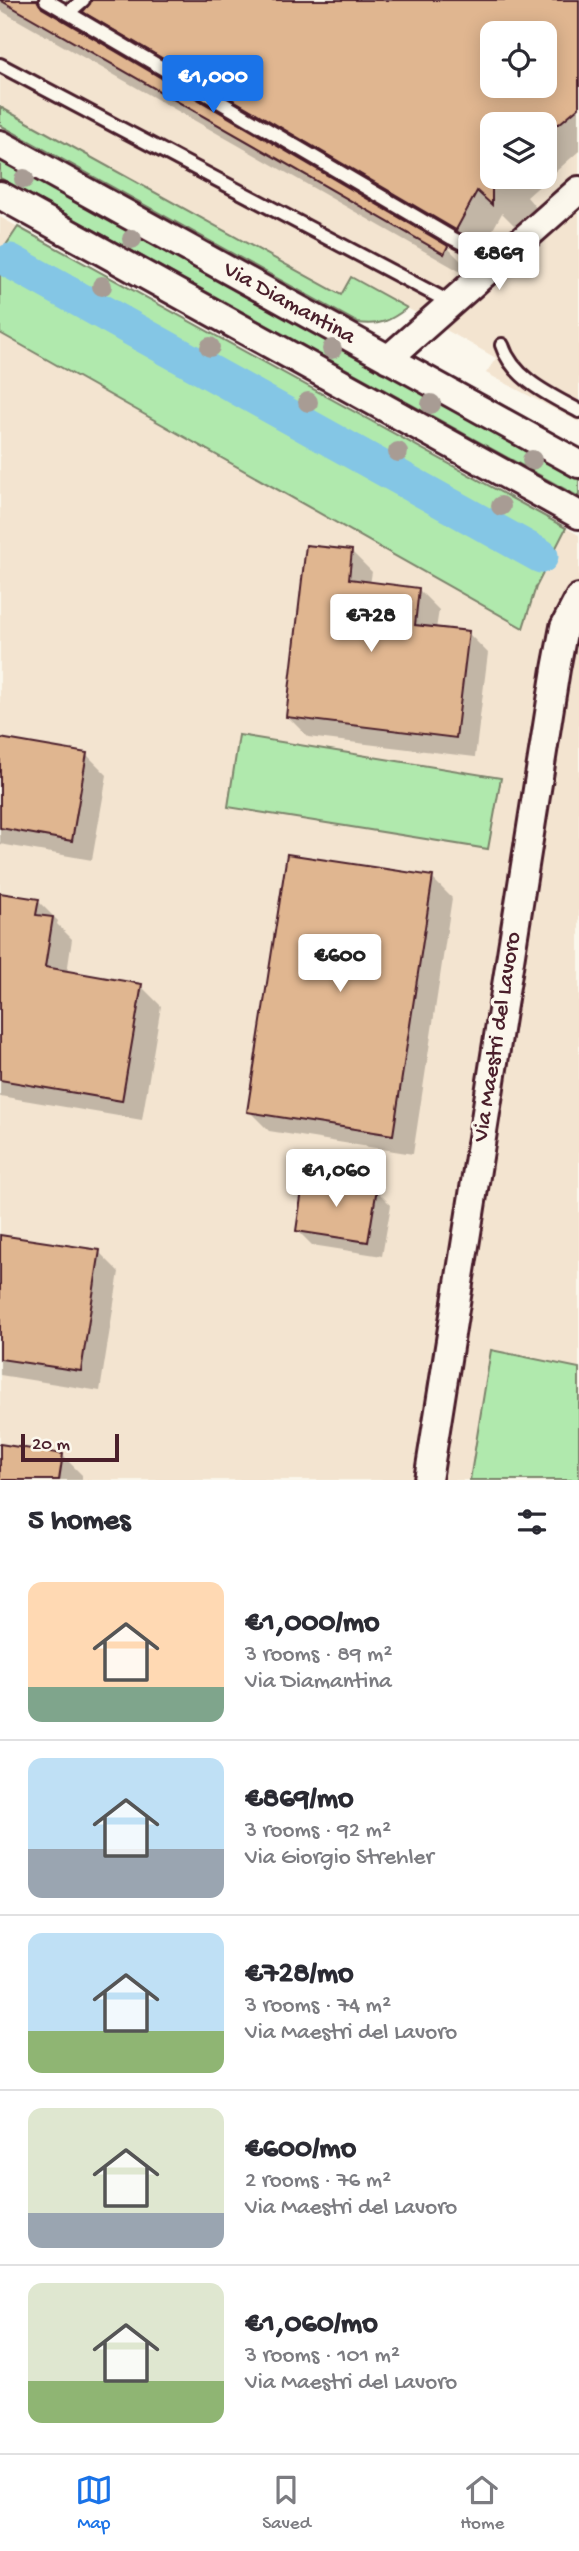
<!DOCTYPE html>
<meta charset="utf-8">
<style>
:root{--surface:#fff;--page:#f2f2f3;--text:#2b2b33;--muted:#7c7c81;--line:#e1e1e2;--accent:#1a73e8}
body{margin:0;font-family:"Gochi Hand",sans-serif;background:var(--page);color:var(--text);height:100vh;display:flex;flex-direction:column;font-size:26px;white-space:nowrap}
*{box-sizing:border-box;margin:0}
p{font-size:23px;color:var(--muted)}
.icon{flex:none;width:38px;height:38px;fill:none;stroke:currentColor;stroke-width:2;stroke-linecap:round;stroke-linejoin:round}
.map{position:relative;height:1480px;overflow:hidden}
.panel{display:flex;flex-direction:column;background:var(--surface);flex:1}
.panel>*{flex:none}
.tools{position:absolute;left:480px;top:21px;display:grid;gap:14px}
.tools a{display:grid;place-items:center;width:77px;height:77px;border-radius:14px;background:var(--surface);box-shadow:0 4px 18px #0003;font-size:35px}
.scale{position:absolute;left:21px;bottom:18px;width:98px;box-sizing:border-box;padding-left:7px;border:4px solid #4a1f2b;border-top:0;font-size:19px;line-height:24px;white-space:nowrap;color:#4a1f2b;-webkit-text-stroke:5px #fbf7ec;paint-order:stroke}
.price{position:absolute;translate:-50% -60px;padding:0 16px;border-radius:7px;background:#fff;color:#222;font-size:23px;line-height:46px;filter:drop-shadow(0 2px 4px #0008)}
.price::after{content:'';position:absolute;left:50%;top:42px;width:21px;height:16px;margin-left:-10px;background:inherit;clip-path:polygon(0 0,100% 0,50% 100%)}
.price.current{background:var(--accent);color:#fff}
ul{padding:0;list-style:none}
li{display:flex;align-items:center;gap:21px;height:175px;padding:0 28px}
li+li{border-top:2px solid var(--line)}
li span{display:grid;place-items:center;flex:none;width:196px;height:140px;border-radius:14px;color:#555}
li>.icon{margin-inline-start:auto}
span .icon{width:84px;height:84px;fill:#fffc;stroke-width:1}
li b{font-size:30px}
h2{display:flex;justify-content:space-between;align-items:center;height:84px;padding:0 28px;font-size:30px}
.tabs{display:flex;justify-content:space-around;align-items:center;height:98px;border-top:2px solid var(--line);background:var(--surface);font-size:19px;color:var(--muted)}
.tabs a{display:grid;justify-items:center;gap:4px}
.tabs .current{color:var(--accent)}
.map>svg:first-child{display:block}
.built{fill:#f3e4d0;fill-rule:evenodd}
.green{fill:#b0e9ad;stroke:#7d846c;stroke-width:2}
.shadow{fill:#0003;fill-rule:evenodd}
.lines{fill:none;stroke-linecap:round;stroke-linejoin:round}
.canal{stroke:#84c6e5;stroke-width:35}
.building{fill:#e0b690;stroke:#4a1f2b;stroke-width:2;fill-rule:evenodd}
.service-casing{stroke:#4a1f2b;stroke-width:18}
.minor-casing{stroke:#4a1f2b;stroke-width:32}
.service{stroke:#fbf7ec;stroke-width:12}
.minor{stroke:#fbf7ec;stroke-width:26}
.tree{fill:#a89c94}
.labels{text-anchor:middle;dominant-baseline:central;stroke-width:7;stroke-linejoin:round;paint-order:stroke}
.street-label{font-size:23px;fill:#4a1f2b;stroke:#fbf7ec}
</style>
<div class="map">
<svg width="579" height="1480" viewBox="0 0 579 1480">
<rect width="100%" height="100%" fill="#fbf7ec"/>
<filter id="ink" filterUnits="userSpaceOnUse"><feTurbulence type="fractalNoise" baseFrequency=".0143" numOctaves="2"/><feDisplacementMap in="SourceGraphic" scale="14" xChannelSelector="R" yChannelSelector="G"/><feConvolveMatrix kernelMatrix="1 2 1 2 8 2 1 2 1" color-interpolation-filters="sRGB"/></filter>
<g filter="url(#ink)">
<path class="built" d="M0,0H579V422L486,373L496,358L407,308L351,278L342,295L0,107ZM492,33H544V86H492ZM492,124H544V177H492Z
M0,217L18,227L0,254Z
M0,333L523,628L536,587L566,528L579,535V1480H0Z"/>
<path class="green" d="M0,107L341,295L351,277L407,308C390,321 380,326 358,323L0,125Z
M0,160L579,479V497L0,178Z
M18,227L566,528L536,587L523,628L0,333V254Z
M239,735L501,778L488,849L228,807Z
M491,1350L579,1368V1480H470Z"/>
<path class="shadow" d="M0,0H579V151L527,197L538,210L517,228L502,213L480,253L109,35L96,22L92,25L72,14L62,19V21L447,247L471,271L468,276L0,10ZM492,33H544V86H492ZM492,124H544V177H492Z
M352,552L372,572L370,584L419,590L439,610L436,629L468,633L488,653L475,757L308,737L288,717Z
M0,740L87,755L107,775L92,860L0,844Z
M432,878L452,898L413,1154L269,1131L249,1111Z
M0,894L38,901L58,921L57,924L72,939L67,973L141,986L161,1006L142,1120L0,1096Z
M376,1190L391,1205L382,1256L312,1245L297,1230Z
M0,1236L99,1252L119,1272L100,1391L0,1375Z
M0,1445L62,1455L82,1475V1480H0Z"/>
<g class="lines">
<path class="canal" d="M10,261L541,556"/>
</g>
<path class="building" d="M0,0H37L42,8L448,246L444,254Z
M92,0H579V107L559,124H492V205L477,191L456,230L83,12ZM492,33H544V86H492Z
M306,545L352,550L349,579L419,588L415,625L469,631L456,738L286,717Z
M0,738L87,753L72,841L0,828Z
M287,854L433,876L393,1135L247,1112Z
M0,893L39,899L36,915L53,917L45,967L142,984L122,1101L0,1080Z
M304,1177L377,1188L368,1242L296,1231Z
M0,1235L100,1250L81,1371L0,1359Z
M0,1444L63,1454L59,1480H0Z"/>
<g class="lines">
<g class="service-casing">
<path id="service" d="M46,0L452,238L498,261
M68,13L83,0
M0,65L451,303
M502,345C513,379 550,395 579,411"/>
</g>
<g class="minor-casing">
<path id="minor" d="M0,144L579,464
M0,195L579,515
M388,359L579,190
M428,1480L556,669L564,627L579,598"/>
</g>
<use href="#service" class="service"/>
<use href="#minor" class="minor"/>
</g>
<g class="tree">
<circle cx="24" cy="179" r="10"/>
<circle cx="132" cy="239" r="10"/>
<circle cx="102" cy="286" r="10"/>
<circle cx="210" cy="347" r="10"/>
<circle cx="332" cy="349" r="10"/>
<circle cx="308" cy="402" r="10"/>
<circle cx="431" cy="404" r="10"/>
<circle cx="398" cy="452" r="10"/>
<circle cx="532" cy="460" r="10"/>
<circle cx="501" cy="506" r="10"/>
</g>
</g>
<g class="labels">
<g class="street-label">
<text transform="translate(289 304) rotate(29)">Via Diamantina</text>
<text transform="translate(498 1037) rotate(-81)">Via Maestri del Lavoro</text>
</g>
</g>
</svg>
<div class="tools">
<a><svg class="icon" aria-label="locate" viewBox="0 0 24 24"><circle cx="12" cy="12" r="6"/><path d="M12 2v4M12 18v4M2 12h4M18 12h4"/></svg></a>
<a><svg class="icon" aria-label="layers" viewBox="0 0 24 24"><path d="M12 4l9 5-9 5-9-5zM3 14l9 5 9-5"/></svg></a>
</div>
<div class="scale">20 m</div>
<b class="price current" style="left:213px;top:115px">€1,000</b>
<b class="price" style="left:499px;top:292px">€869</b>
<b class="price" style="left:371px;top:654px">€728</b>
<b class="price" style="left:340px;top:994px">€600</b>
<b class="price" style="left:336px;top:1209px">€1,060</b>
</div>
<section class="panel">
<h2>5 homes<svg class="icon" aria-label="filters" viewBox="0 0 24 24"><path d="M4 7h16M4 17h16"/><circle cx="9" cy="7" r="2"/><circle cx="15" cy="17" r="2"/></svg></h2>
<ul>
<li><span style="background:linear-gradient(#ffd9b3 75%,#7fa58c 0)"><svg class="icon" aria-label="home" viewBox="0 0 24 24"><path d="M3 11l9-7 9 7M6 9v11h12V9"/></svg></span><div><b>€1,000/mo</b><p>3 rooms · 89 m²</p><p>Via Diamantina</p></div></li>
<li><span style="background:linear-gradient(#bfe0f5 65%,#9aa5b1 0)"><svg class="icon" aria-label="home" viewBox="0 0 24 24"><path d="M3 11l9-7 9 7M6 9v11h12V9"/></svg></span><div><b>€869/mo</b><p>3 rooms · 92 m²</p><p>Via Giorgio Strehler</p></div></li>
<li><span style="background:linear-gradient(#bfe0f5 70%,#8fb573 0)"><svg class="icon" aria-label="home" viewBox="0 0 24 24"><path d="M3 11l9-7 9 7M6 9v11h12V9"/></svg></span><div><b>€728/mo</b><p>3 rooms · 74 m²</p><p>Via Maestri del Lavoro</p></div></li>
<li><span style="background:linear-gradient(#dfe7d0 75%,#9aa5b1 0)"><svg class="icon" aria-label="home" viewBox="0 0 24 24"><path d="M3 11l9-7 9 7M6 9v11h12V9"/></svg></span><div><b>€600/mo</b><p>2 rooms · 76 m²</p><p>Via Maestri del Lavoro</p></div></li>
<li><span style="background:linear-gradient(#dfe7d0 70%,#8fb573 0)"><svg class="icon" aria-label="home" viewBox="0 0 24 24"><path d="M3 11l9-7 9 7M6 9v11h12V9"/></svg></span><div><b>€1,060/mo</b><p>3 rooms · 101 m²</p><p>Via Maestri del Lavoro</p></div></li>
</ul>
</section>
<nav class="tabs">
<a class="current"><svg class="icon" aria-label="map" viewBox="0 0 24 24"><path d="M3 6l6-2 6 2 6-2v14l-6 2-6-2-6 2zM9 4v14M15 6v14"/></svg>Map</a>
<a><svg class="icon" aria-label="saved" viewBox="0 0 24 24"><path d="M7 4h10v16l-5-4-5 4z"/></svg>Saved</a>
<a><svg class="icon" aria-label="home" viewBox="0 0 24 24"><path d="M3 11l9-7 9 7M6 9v11h12V9"/></svg>Home</a>
</nav>
